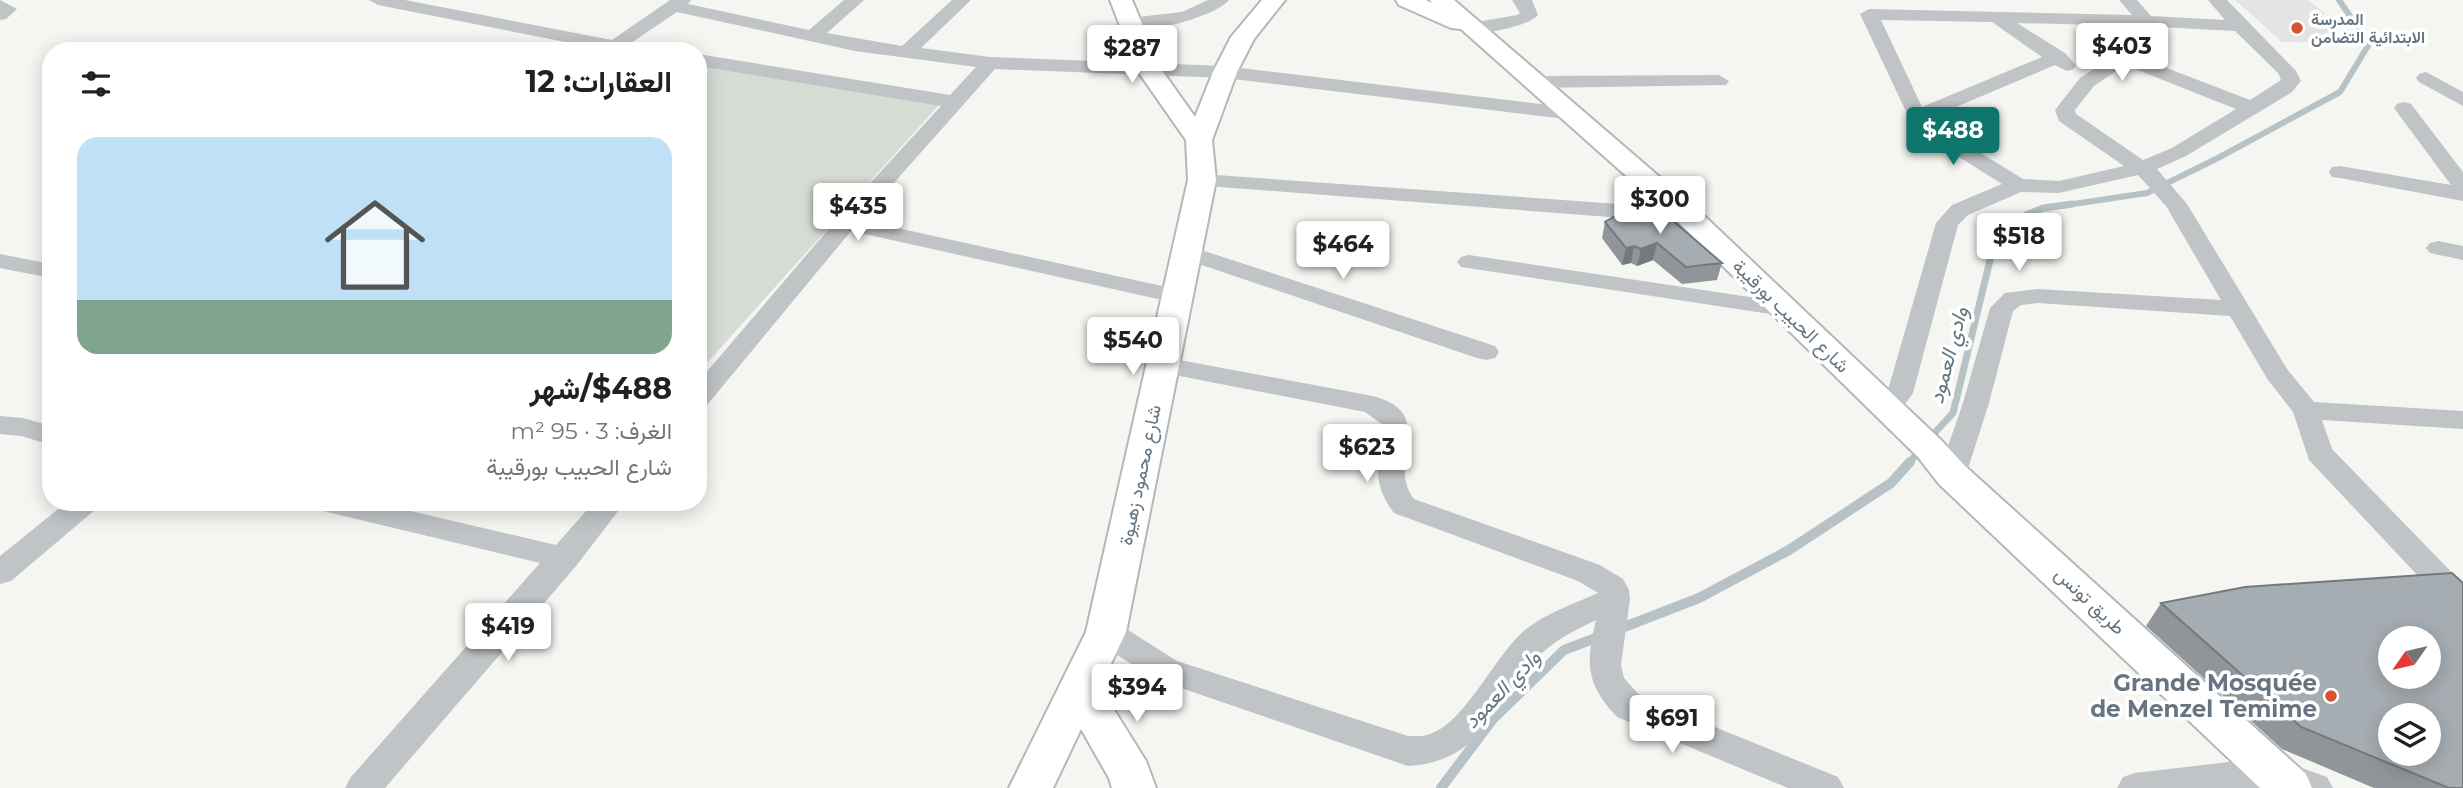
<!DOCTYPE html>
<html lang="ar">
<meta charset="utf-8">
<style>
:root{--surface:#fff;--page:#f2f2f2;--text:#202124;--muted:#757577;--line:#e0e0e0;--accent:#0f766e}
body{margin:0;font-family:Montserrat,Vazirmatn,sans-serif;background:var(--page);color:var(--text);direction:rtl;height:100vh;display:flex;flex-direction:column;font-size:26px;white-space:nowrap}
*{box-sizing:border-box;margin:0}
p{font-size:23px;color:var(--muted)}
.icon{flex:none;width:38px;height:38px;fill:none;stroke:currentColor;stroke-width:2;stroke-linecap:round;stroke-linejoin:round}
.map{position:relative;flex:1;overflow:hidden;direction:ltr}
.side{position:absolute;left:42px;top:42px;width:665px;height:469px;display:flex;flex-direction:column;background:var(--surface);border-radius:28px;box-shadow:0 4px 18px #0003;direction:rtl}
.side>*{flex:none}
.needle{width:46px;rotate:236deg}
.tools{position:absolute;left:2378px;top:626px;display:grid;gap:14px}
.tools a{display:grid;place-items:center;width:63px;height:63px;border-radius:50%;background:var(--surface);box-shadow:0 4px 18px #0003;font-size:35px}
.price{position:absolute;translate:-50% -60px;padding:0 16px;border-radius:7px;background:#fff;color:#222;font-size:23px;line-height:46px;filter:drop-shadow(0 2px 4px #0008)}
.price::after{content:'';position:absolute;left:50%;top:42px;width:21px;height:16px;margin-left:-10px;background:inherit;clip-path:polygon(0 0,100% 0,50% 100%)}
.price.selected{background:var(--accent);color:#fff}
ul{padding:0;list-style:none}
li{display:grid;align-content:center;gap:14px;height:371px;padding:0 35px}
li+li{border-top:2px solid var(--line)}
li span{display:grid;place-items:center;height:217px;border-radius:21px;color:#555}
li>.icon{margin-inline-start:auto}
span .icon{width:126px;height:126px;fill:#fffc;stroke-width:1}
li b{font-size:30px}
h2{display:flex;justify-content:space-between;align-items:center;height:84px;padding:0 35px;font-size:30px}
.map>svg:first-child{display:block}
.built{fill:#e3e4e3}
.green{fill:#d6dcd3}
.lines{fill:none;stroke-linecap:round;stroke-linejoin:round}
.stream-far2{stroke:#b7c2c6;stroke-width:6}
.stream-far1{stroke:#b7c2c6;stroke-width:7}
.stream{stroke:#b7c2c6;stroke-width:10}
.major-casing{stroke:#b4b8bb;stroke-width:4}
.minor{fill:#c0c4c7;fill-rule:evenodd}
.major{fill:#fff;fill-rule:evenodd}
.wall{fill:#8f9599}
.shaded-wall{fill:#74797d}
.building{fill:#a6adb2;stroke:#74797d;stroke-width:2;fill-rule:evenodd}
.poi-dot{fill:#d8522f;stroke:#fff;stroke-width:2.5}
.labels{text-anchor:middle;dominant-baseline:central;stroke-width:7;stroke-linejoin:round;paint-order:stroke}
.far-poi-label{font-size:16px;font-weight:bold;fill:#667581;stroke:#fff;text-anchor:start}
.street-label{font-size:19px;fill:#667581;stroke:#fff}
.water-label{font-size:21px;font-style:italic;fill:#62777e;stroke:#fff}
.near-poi-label{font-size:23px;font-weight:bold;fill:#667581;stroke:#fff;text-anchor:end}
</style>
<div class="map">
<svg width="2463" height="788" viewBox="0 0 2463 788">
<rect width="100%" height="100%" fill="#f5f5f2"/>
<path class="built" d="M2235,0H2308L2326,15H2317L2340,43L2282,42Z"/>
<path class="green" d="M698,60L946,97L698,373Z"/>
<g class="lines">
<path class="stream-far2" d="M2060,206L2147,193L2218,158L2340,92L2369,44L2339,0"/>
<path class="stream-far1" d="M1929,439L1953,413L1998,227L2043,208L2072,204
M1908,464L1921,449"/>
<path class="stream" d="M1619,629L1699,598L1789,550L1891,483L1910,462
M1441,788L1493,719L1564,650L1601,636"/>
<g class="major-casing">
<path id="major" d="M1110,0H1132L1161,69L1195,117L1213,72L1231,37L1262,0H1285L1254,39L1237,72L1212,140L1216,180L1126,632L1100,687L1146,761L1156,788H1112L1109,778L1081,729L1053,788H1009L1086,632L1188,180L1186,140L1137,70Z
M1396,0H1426L1432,3L1430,0H1454L1698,210L1942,441L1965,466L2306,774L2312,788H2260L1939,484L1918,457L1678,222L1461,29L1451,28L1399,5Z"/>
</g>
<path class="minor" d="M0,0L17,9L6,19L0,20Z
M369,0H405L612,40L670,0H691L688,4L809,30L844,0H864L827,33L902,46L952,0H971L921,48L990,57L1225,66L1574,108L1581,110L1584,114L1581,118L1574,120L1225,78L995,69L861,220L1185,291L1188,296L1185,301L1176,303L851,231L707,405L698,408V382L838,218L941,106L698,66V54L950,95L976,67L855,51L677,12L631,43L649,47L651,51H600L601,49L378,5Z
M1208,0H1229C1215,17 1135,40 1120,23L1129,18L1182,12Z
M1512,0H1532L1538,15C1528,27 1472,39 1462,28L1471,23L1517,15L1520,13Z
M2119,0H2137L2151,16L2225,20L2208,0H2227L2296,71L2301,81L2292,92L2186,156L2157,169L2187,204L2287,369L2314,402L2463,411V429L2322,420L2332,449L2463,584V616L2452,612L2309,460L2293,412L2268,380L2230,316L2038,303L2021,305L2013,311L1989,403L1966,475L1962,482L1952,485L1942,482L1938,475L1963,403L1990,308L2005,293L2038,289L2221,300L2166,206L2138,175L2059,193L2021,192L1968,215L1958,225L1913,393C1904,407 1893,419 1876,414L1872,408L1888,390L1936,223L1952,205L2002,184L1929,138L1910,120L1860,14L1869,9L2132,15ZM1881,20L1992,22L2042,57L1922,107ZM2017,23L2141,26L2143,29L2140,39L2080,78L2055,110L2059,121L2124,166L2059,181L2023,179L1943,130L1930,118L2055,65L2067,71L2074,69L2076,65L2065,53ZM2160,27L2235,31L2278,73L2281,80L2250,100L2138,57L2155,46ZM2125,65L2236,109L2172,148L2143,160L2076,114L2075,110L2094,86Z
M2426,72L2463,92V106L2419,82L2416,78L2419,74Z
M1719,75L1729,81L1726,85L1536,88L1526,82L1536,76Z
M2404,102L2411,104L2463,172V201L2340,178L2332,177L2329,172L2332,167L2340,166L2451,185L2394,108L2397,104Z
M1202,174L1688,209L1696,211L1699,216L1696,221L1688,223L1194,185L1191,180L1194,175Z
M2438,241L2463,246V260L2430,253L2426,248L2430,243Z
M1186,245L1495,346L1499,352L1495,358L1486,360L1477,358L1178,257L1174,252L1178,247Z
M0,254L51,264V278L0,268Z
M1469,255L1784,302L1793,304L1796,309L1793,314L1784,316L1461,267L1457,262L1461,257Z
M1163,357L1373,396C1440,414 1385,462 1414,499L1600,565L1623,579L1629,590L1630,599L1621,665L1624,678L1641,697L1838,777L1844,788H1788L1617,717C1585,683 1586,663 1596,620C1573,631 1551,642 1534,661C1492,708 1481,762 1408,766L1155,679L1095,641L1090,632L1095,623L1106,620L1117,623L1177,661L1408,736C1415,736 1423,737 1430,734C1465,723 1495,655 1525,630C1546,613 1574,604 1598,593L1578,581L1394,513C1370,482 1379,460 1383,425L1365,412L1154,371L1150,365L1154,359Z
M0,416L23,418L51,426V445L21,436L0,434Z
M67,502H100L96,509L11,581L0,584V556Z
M313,502H372L556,545L594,502H625L576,566L385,788H345L351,777L540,563L327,512L317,509Z
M2271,757L2327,777L2333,788H2117L2123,777L2135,773Z"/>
<use href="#major" class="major"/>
</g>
<path class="wall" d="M1605,222L1722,263L1717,280L1682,284L1653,260L1637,266L1631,263L1622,265L1602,238Z
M2161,603L2463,788H2374L2282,749L2146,626Z"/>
<path class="shaded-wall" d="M1657,243L1653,260L1637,266L1641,249Z
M1634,246L1631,263L1622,265L1626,248Z"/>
<path class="building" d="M1657,207L1722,263L1686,267L1657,243L1641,249L1634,246L1626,248L1605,222L1617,215Z
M2452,573L2463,583V788H2449L2301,727L2161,603L2245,587ZM2390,639H2429V677H2390ZM2390,716H2429V754H2390Z"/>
<g class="poi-dot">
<circle cx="2297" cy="28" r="7"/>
<circle cx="2331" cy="696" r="7"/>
</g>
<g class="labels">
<g class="far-poi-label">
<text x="2311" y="19">المدرسة<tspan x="2311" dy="18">الابتدائية التضامن</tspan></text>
</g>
<g class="street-label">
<text transform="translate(1791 316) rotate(44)">شارع الحبيب بورقيبة</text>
<text transform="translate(1140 475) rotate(-78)">شارع محمود زهيوة</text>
<text transform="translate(2090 601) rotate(43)">طريق تونس</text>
</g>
<g class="water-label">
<text transform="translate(1948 355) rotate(-75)">وادي العمود</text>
<text transform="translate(1502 689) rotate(-46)">وادي العمود</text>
</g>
<g class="near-poi-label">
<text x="2317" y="683">Grande Mosquée<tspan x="2317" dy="26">de Menzel Temime</tspan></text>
</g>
</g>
</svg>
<div class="tools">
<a><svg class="needle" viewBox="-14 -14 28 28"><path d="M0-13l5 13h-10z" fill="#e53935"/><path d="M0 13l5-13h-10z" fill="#757577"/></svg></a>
<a><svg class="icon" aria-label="layers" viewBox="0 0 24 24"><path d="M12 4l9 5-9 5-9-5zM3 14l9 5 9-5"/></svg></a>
</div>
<b class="price" style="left:2122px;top:83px">$403</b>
<b class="price" style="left:1132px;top:85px">$287</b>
<b class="price selected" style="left:1953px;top:167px">$488</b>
<b class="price" style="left:1660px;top:236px">$300</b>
<b class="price" style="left:858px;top:243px">$435</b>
<b class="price" style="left:2019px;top:273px">$518</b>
<b class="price" style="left:1343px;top:281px">$464</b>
<b class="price" style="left:1133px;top:377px">$540</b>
<b class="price" style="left:1367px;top:484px">$623</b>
<b class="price" style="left:508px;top:663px">$419</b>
<b class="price" style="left:1137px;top:724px">$394</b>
<b class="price" style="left:1672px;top:755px">$691</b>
<section class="side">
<h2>العقارات: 12<svg class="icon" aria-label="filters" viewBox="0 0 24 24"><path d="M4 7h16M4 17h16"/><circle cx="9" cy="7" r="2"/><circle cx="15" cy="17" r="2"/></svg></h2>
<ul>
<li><span style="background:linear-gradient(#bfe0f5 75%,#7fa58c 0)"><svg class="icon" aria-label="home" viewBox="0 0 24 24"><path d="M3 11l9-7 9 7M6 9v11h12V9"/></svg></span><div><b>$488/شهر</b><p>الغرف: 3 · 95 m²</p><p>شارع الحبيب بورقيبة</p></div></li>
</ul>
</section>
</div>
